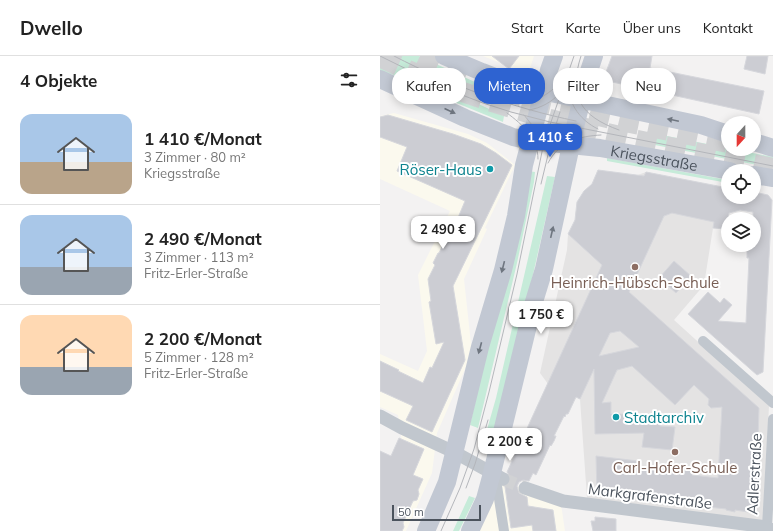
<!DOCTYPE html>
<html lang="de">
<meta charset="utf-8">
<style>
:root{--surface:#fff;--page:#f6f6f6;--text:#222;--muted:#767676;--line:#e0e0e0;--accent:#2e63d1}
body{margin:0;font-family:Mulish,sans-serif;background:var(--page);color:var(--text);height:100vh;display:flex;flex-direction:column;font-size:15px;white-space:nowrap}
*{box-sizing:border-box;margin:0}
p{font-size:13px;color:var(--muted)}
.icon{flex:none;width:22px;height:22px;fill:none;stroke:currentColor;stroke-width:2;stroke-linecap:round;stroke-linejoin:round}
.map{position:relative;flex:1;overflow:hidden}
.details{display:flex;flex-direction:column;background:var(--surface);width:380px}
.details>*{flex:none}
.hud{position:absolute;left:12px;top:12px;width:321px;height:36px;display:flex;gap:8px}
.needle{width:26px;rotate:201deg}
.buttons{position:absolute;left:341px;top:60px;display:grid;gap:8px}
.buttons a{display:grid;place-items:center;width:40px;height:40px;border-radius:50%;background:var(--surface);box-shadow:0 2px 10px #0003;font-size:20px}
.scale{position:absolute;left:12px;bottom:10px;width:89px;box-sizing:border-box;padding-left:4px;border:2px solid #4b535d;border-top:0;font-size:11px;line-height:14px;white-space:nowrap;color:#4b535d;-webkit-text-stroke:3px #fff;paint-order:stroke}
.price{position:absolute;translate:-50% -34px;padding:0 9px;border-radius:8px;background:#fff;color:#222;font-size:13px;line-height:26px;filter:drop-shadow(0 1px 2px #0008)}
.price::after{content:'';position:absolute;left:50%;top:24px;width:12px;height:9px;margin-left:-6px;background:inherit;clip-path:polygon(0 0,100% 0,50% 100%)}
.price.selected{background:var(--accent);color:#fff}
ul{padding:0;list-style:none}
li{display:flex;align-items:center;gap:12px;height:100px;padding:0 20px}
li+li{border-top:1px solid var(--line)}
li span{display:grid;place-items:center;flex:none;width:112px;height:80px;border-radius:12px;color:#555}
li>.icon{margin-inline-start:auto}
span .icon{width:48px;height:48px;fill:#fffc;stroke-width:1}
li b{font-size:17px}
h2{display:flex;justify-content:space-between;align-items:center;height:48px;padding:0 20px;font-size:17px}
.tag{padding:0 14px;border-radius:16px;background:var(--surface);box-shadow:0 2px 10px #0003;font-size:14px;line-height:36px}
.tag.selected{background:var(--accent);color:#fff}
header{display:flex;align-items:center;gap:24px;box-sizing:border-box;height:56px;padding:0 20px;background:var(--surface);border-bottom:1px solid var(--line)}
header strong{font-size:19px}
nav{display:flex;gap:22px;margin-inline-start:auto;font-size:14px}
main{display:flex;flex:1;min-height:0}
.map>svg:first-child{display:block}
.commercial{fill:#fbf9ee}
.education{fill:#e4e3e3}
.green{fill:#c6ebd9}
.building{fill:#cccdd3;stroke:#d6d7dc;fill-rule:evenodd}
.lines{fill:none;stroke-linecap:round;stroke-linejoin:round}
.minor-tunnel{stroke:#d1d2d4;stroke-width:13;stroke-dasharray:13 6;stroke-linecap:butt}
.primary-tunnel{stroke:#d1d2d4;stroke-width:20;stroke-dasharray:20 10;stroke-linecap:butt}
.pedestrian{stroke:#c1c7ce;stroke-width:10}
.minor{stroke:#c1c7ce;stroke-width:13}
.secondary{stroke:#c2c8d3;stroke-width:18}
.tram{stroke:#b4b6bb;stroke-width:1}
.oneway{fill:#6f7680}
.culture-dot{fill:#0f9aa8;stroke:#fff;stroke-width:1.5}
.education-dot{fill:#8d6e63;stroke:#fff;stroke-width:1.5}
.labels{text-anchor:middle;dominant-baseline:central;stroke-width:4;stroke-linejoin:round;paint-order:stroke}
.street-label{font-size:15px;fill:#4b535d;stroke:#fff}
.culture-label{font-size:15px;fill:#0d838f;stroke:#fff;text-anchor:end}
.education-label{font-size:15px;fill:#785e54;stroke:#fff}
</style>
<header>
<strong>Dwello</strong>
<nav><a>Start</a><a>Karte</a><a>Über uns</a><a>Kontakt</a></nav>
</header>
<main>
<section class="details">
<h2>4 Objekte<svg class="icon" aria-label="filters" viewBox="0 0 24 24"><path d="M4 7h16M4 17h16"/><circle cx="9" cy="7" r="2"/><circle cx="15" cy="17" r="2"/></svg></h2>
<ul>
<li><span style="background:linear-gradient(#a9c7e8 60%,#b9a48a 0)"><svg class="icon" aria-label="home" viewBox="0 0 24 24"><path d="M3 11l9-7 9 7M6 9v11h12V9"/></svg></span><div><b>1 410 €/Monat</b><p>3 Zimmer · 80 m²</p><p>Kriegsstraße</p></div></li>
<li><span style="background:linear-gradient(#a9c7e8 65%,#9aa5b1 0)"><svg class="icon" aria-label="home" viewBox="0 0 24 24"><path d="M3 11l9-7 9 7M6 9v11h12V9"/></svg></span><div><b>2 490 €/Monat</b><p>3 Zimmer · 113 m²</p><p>Fritz-Erler-Straße</p></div></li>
<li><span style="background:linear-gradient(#ffd9b3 65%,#9aa5b1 0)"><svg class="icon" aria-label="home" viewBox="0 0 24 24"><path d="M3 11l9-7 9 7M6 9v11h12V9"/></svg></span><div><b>2 200 €/Monat</b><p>5 Zimmer · 128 m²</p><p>Fritz-Erler-Straße</p></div></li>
</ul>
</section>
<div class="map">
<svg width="393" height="475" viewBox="0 0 393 475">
<rect width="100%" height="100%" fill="#f3f2f2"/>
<path class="commercial" d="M103,0H154L148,18Z
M14,57L88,78L107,87L135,109L105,172L107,173L84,223L92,297L57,377L52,417L26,475H0L25,407L18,359L0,351V298L38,315L47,295L38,219L70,155L0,123V60Z
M119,422L181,448L185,475H94Z"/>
<path class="education" d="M218,114L254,119L255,120L266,116L342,131L333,172L324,229L294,264L389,350L383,467L207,442L200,343L168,328L160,317L187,194L188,178L195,164L197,146L204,135L212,128Z"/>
<path class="green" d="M5,0H39L97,27L131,34L129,43L116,41L90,32L86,42L124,60L123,66L62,41L17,20L0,15V2L3,4Z
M277,78L393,101V112L275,89Z
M227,102L348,124V127L227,105Z
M148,115L155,116L154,126L137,207L98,372L90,369Z
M167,120L175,121L145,254L114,380L106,377L116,342Z
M89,440L95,442L79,475H73Z"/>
<path class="building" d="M112,0H139L129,13Z
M232,0H272L270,12L384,35L379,58L223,24Z
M367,0H388L385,18L364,13Z
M8,59L73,78L101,88L116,97L132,109L73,230L85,304L52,376L26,364L33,350L0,335V305L19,314L18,315L43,327L50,311L52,312L64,286L56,288L49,246L51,245L48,223L55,209L53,207L58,197H59L73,168L75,169L85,145L17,115L27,91L0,81V61Z
M218,114L264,120L266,116L348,132V141H374V136L388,139L392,144L383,316L377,319L308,258L328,236L340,247L344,242L352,249L338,265L366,267L369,202H367V189H374L373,156L360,154L349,157L346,173L333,172L334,166L292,157L284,160L249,236L379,352L378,382H380L377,427H375L374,457L355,454V456L346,454V453L328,451V452L303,449L266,444V443L249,441V442L240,441V439L217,437L216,400L258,405L257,412L282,415L284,408L314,412L312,419L338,422L342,351L331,352L328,349L329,343L314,329L295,349L252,310L237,314L222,347L231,346V358H257V359H270V362H279L280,370L295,371L292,394L262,391L264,377L215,378L214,313L200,343L196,341L188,358H186L185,361L184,360L174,380H176L174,385L171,390L170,389L156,419L153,417L149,425L143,424L139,426L137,430L139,437L147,441L148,450L173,454L176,475H153L152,469L131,472L125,431L130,427L131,422L127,416L222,209L188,178L195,164L197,146L204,135L212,128ZM240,275L259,291L219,300L230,277Z
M294,205L311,220L296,237L279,222Z
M19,382L44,393L33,419L43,423L38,434L39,438L37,444L33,445L23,467L24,471L22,475H0V395L11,400Z
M215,461L236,463V475H213L211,465H215Z"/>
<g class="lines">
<path class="minor-tunnel" d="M123,423L145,432"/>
<path class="primary-tunnel" d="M40,0L93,25L156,45L240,65L348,87
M0,1C123,62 260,84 393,112"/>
<path class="pedestrian" d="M323,285L393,347
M393,363L387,471L393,472
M114,421L117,430L124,475"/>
<path class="minor" d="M0,360L22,372L74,396L123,423
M145,432L183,445L387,471V475"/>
<g class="secondary">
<path d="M64,0L102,16L138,30L321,69L348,78"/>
<path id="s1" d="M0,23L85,62L133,81L150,85L220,92L350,115"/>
<path d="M374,86L393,92"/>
<path d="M374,119L393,122"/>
<path d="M46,475L67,426L100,291L123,214L136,160L144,109L169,14L174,0"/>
<path d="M90,475L105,443L112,417L153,249L164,213L195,71L208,18L214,0"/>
</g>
<path class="tram" d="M0,0L69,34L103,47L131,56L170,66L393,110
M14,0C72,30 133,52 196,65
M201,0C188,40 200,60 239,74
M189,22C185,44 199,64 218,73
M132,47C154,48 173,38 184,20
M149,54C161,52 172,46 180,37
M127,57C143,69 158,82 158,103
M144,59L156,74L163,91
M169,91C175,82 187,75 197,72
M168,107C179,86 199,80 221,79
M161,128L173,78L180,56
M86,432L95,408L108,364
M61,475L80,432L94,393L109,336L137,218L164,86L194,0"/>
</g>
<defs><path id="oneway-solid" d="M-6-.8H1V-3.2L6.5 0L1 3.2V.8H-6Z"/></defs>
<g class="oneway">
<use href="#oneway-solid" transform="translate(70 55) rotate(24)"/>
<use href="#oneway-solid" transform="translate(293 64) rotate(-168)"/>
<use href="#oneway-solid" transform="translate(172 176) rotate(-77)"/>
<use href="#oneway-solid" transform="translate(123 211) rotate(104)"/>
<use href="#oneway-solid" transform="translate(100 292) rotate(105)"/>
</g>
<g class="culture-dot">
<circle cx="110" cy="113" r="4"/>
<circle cx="236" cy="361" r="4"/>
</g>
<g class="education-dot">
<circle cx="255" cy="211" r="4"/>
<circle cx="295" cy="396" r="4"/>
</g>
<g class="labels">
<g class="street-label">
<text stroke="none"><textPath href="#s1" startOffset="288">Kriegsstraße</textPath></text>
<text transform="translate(374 418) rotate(-87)">Adlerstraße</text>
<text transform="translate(270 440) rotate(7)">Markgrafenstraße</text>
</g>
<g class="culture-label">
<text x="102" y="113">Röser-Haus</text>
<text x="244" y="361" text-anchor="start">Stadtarchiv</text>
</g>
<g class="education-label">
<text x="255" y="226">Heinrich-Hübsch-Schule</text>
<text x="295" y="411">Carl-Hofer-Schule</text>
</g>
</g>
</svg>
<div class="buttons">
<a><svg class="needle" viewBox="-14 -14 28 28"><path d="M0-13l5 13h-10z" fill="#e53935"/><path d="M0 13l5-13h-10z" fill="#767676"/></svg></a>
<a><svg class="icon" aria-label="locate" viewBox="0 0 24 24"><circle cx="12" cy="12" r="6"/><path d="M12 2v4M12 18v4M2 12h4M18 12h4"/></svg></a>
<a><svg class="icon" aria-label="layers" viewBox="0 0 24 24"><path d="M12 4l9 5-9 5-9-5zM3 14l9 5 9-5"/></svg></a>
</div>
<div class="scale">50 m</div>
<b class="price selected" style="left:170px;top:102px">1 410 €</b>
<b class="price" style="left:63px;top:194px">2 490 €</b>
<b class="price" style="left:161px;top:279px">1 750 €</b>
<b class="price" style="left:130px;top:406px">2 200 €</b>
<div class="hud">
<a class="tag">Kaufen</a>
<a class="tag selected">Mieten</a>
<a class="tag">Filter</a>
<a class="tag">Neu</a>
</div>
</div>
</main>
